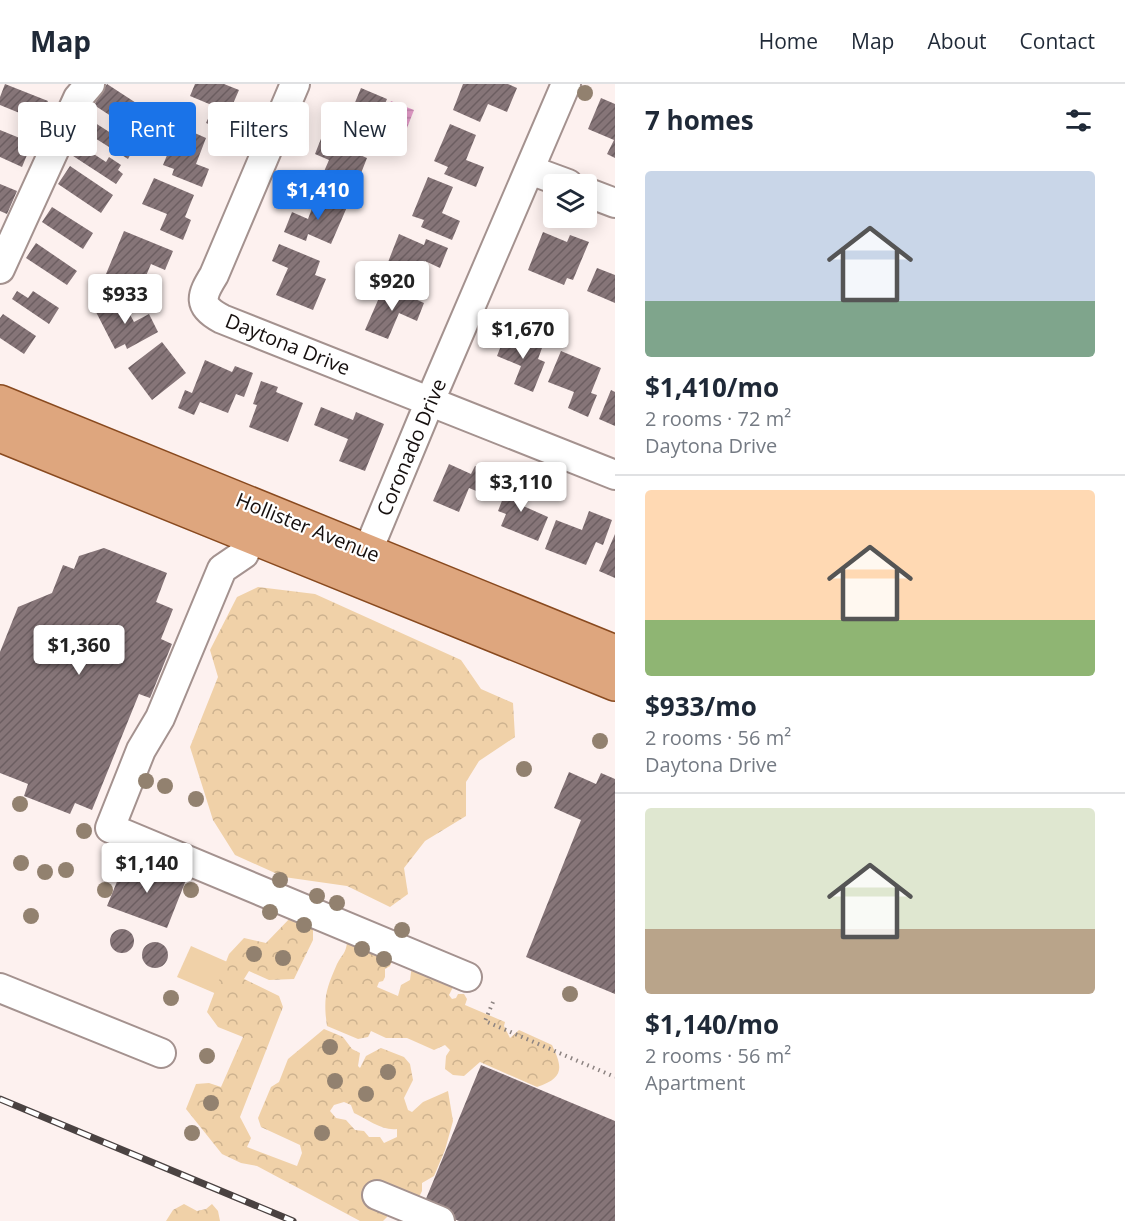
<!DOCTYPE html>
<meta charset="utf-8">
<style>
:root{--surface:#fff;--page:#f2f2f3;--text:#1f2937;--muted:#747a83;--line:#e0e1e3;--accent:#1a73e8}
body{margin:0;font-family:"Open Sans",sans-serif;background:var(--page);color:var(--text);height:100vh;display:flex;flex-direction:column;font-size:22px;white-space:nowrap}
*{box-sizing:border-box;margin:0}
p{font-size:20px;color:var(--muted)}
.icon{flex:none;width:33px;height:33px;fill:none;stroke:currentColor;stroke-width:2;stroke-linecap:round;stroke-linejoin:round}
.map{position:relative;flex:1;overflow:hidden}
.panel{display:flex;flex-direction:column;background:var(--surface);width:510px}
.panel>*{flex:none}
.guide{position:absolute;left:18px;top:18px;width:507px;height:54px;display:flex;gap:12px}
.buttons{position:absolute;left:543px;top:90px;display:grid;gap:12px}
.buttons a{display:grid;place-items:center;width:54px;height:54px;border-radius:6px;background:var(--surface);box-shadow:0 3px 15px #0003;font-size:30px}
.price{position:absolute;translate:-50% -51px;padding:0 14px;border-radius:6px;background:#fff;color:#222;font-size:20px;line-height:39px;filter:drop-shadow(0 2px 3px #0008)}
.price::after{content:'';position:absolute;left:50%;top:36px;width:18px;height:14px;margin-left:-9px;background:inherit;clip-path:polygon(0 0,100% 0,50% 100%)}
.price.on{background:var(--accent);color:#fff}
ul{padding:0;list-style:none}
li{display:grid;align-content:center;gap:12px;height:318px;padding:0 30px}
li+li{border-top:2px solid var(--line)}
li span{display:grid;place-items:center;height:186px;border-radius:6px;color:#555}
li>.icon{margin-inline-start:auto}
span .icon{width:108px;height:108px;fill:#fffc;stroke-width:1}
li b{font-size:26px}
h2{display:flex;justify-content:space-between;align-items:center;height:72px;padding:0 30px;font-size:26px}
.pill{padding:0 21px;border-radius:6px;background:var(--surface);box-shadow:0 3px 15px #0003;font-size:21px;line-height:54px}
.pill.on{background:var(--accent);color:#fff}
header{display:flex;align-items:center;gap:36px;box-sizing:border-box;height:84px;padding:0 30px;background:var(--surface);border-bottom:2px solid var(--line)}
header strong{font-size:28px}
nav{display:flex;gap:33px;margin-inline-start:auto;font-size:21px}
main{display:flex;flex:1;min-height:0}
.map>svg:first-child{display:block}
.grass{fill:#f0d1a8}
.forest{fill:url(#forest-crowns);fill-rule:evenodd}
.water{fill:url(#water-rules)}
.building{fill:url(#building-hatch)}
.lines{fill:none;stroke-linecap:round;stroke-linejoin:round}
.minor-casing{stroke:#a4928f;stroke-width:32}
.major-casing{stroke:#894a1f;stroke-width:36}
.path{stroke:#8c8381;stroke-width:4;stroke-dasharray:1.5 4.5;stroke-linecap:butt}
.minor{stroke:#fff;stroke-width:28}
.major{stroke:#dea67e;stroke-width:33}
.rail-casing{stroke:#4a4241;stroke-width:7}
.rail{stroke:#fff;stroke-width:4.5;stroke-dasharray:14;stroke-linecap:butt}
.tree{fill:#92816f}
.labels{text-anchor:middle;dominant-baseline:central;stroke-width:4.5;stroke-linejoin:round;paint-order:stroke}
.street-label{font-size:20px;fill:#150f0e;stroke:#fff}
</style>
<header>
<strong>Map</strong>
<nav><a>Home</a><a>Map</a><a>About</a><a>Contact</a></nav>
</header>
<main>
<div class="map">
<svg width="615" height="1137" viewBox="0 0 615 1137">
<defs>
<pattern id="forest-crowns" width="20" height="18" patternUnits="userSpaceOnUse" patternTransform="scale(1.5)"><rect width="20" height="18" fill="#f0d1a8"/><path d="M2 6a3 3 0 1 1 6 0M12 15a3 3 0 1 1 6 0" fill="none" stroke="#cdb28f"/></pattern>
<pattern id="water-rules" width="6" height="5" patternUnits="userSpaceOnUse" patternTransform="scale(1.5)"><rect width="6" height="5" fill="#e39bc8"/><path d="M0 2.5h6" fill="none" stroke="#c284ab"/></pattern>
<pattern id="building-hatch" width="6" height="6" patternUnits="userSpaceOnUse" patternTransform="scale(1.5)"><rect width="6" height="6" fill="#867578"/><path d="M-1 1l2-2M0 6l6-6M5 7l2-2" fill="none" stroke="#6c5e61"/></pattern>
</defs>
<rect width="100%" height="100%" fill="#fdf1ef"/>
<path class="grass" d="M191,862L232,880L219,911L177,893Z"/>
<path class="forest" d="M258,503L315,510L461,576L481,605L513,619L515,653L479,677L466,698V732L425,757L404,784L408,810L390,823L347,802L284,793L235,771L213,736L190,663L218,593L210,566L237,513Z
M293,831L313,843V856L294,895L269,896L249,887L244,895L279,912L283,923L240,1033L251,1054L247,1063L297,1082L302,1069L300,1061L261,1043L258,1034L271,1003L279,998L288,975L324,945L343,953L352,965L360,969L358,982L360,984L366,972L381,964L404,973L410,980L413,996L404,1014L408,1026L412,1028L423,1018L448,1007L453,1037L445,1066L434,1092L422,1099V1107L419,1113L390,1111L384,1097H379L372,1115L386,1125L387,1133L383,1137H360L257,1082L241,1079L222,1070L186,1025L196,1000L209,999L221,1003L243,953L218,943L207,928L229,870L244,854L266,859ZM344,1018L351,1021L354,1029C367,1035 382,1047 397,1045V1053L384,1059L380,1053H369L364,1047L355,1046L346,1036L336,1034L330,1027L334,1021Z
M347,858L393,875L390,882L385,885V893L383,897L379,898L377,903L398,912L401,901L410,896L412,881L455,899L449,911L452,915L456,914L458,910H464L467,915L465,921L505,938L504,942L510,954L519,946L552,961C563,984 564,994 537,1003L480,978L464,992L453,991L445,985L446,972L450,966L445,961L434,966L407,954H386L371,947L368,953L358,955L327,942C323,914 326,905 337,880C342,870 346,870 347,858Z
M184,1120L197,1127L206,1125L212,1120L218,1127L220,1137H166L173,1126Z"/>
<path class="water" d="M391,17L414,26L407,44L401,41L402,36L386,29Z"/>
<path class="building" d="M5,0L48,17L39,37L0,21V13Z
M107,0L150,28L137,49L94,21Z
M195,0H224L239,6L229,29L236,32L229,49L206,39L214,22L190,12Z
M463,0H508L517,4L507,28L488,20L480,38L453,26Z
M361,4L387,15L379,34L393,41L386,59L360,48L358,53L327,40L334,21L351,28Z
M601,14L615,20V74L607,70L614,56L588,45Z
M86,33L134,64L128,75L79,44Z
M450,40L476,51L466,76L484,83L476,103L444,90L448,83L434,77Z
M179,42L206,54L196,80L209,85L202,103L172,91L174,85L163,81Z
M0,46L32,59L22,83L0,73Z
M324,47L347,57L344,64L367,74L352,112L319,99L329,76L315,70Z
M77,59L106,78L109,73L121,81L118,86L123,90L116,100L70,70Z
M70,82L113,111L101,129L58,100Z
M428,93L453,103L442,129L460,137L452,156L421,143L424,136L412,132Z
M154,94L194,111L185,133L191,136L183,156L160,146L167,130L142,120Z
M0,100L17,107L7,130L0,127Z
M317,111L347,123L331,160L308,150L306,157L284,148L292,128L308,135Z
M52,123L93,149L83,165L42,138Z
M124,147L173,167L165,186L151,180L143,199L140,198L138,203L106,190Z
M543,148L567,158L570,151L589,158L573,196L567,194L564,201L528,186Z
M399,150L424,161L426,155L448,164L440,184L425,177L414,204L383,191Z
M36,159L77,187L67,201L26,174Z
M279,160L320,177L315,191L326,195L313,226L276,211L288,184L272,177Z
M597,184L615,191V219L587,207Z
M393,205L424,219L417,237L399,229L388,255L365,246L382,207L390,211Z
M17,207L28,214L33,207L59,224L49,240L12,215Z
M121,214L134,238L149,230L158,248L127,265L125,260L115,265L96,228Z
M3,230L36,252L24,270L0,254V234Z
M506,249L542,264L538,275L545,278L533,308L514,300L521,282L497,272Z
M162,258L186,289L152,316L128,284Z
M561,267L601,284L591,309L597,311L588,333L568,324L574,308L548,298Z
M205,276L232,288L235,282L253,289L244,313L236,310L228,329L200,318L194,331L178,324L185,306L192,309Z
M261,297L278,303L276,308L303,319L288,358L249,343L257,321L253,320Z
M611,306L615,308V342L599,335Z
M321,323L353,336L356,328L384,340L365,387L339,377L348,355L314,341Z
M449,380L471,390L475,382L495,391L486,411L469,404L459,428L433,417Z
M510,396L528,404L521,421L548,433L538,457L501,442L506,430L498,427Z
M589,427L612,436L603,461L596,458L586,481L545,465L556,436L582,446Z
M615,450V494L599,487Z
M104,464L167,489L156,518L173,525L161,555L172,560L150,614L139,610L92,726L75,719L70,730L24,712L28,700L0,689V568L18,523L52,509L63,481L74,485L79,472Z
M569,688L596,700L601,689L615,695V910L526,873L581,736L554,724Z
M125,778L151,789L153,782L186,796L167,844L107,822Z
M110 857a12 12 0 1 1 24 0a12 12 0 1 1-24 0Z
M142 871a13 13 0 1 1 26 0a13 13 0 1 1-26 0Z
M481,981L615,1037V1137H459L423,1122Z"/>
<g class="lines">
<g class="minor-casing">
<path id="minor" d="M295,0L214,191C201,212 197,222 222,235L615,391
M530,86L568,100
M586,108L615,119
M0,185L78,14L90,0
M251,454L244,470L222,485L160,634L141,666L110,744L467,893
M359,488L430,317L566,0
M0,904L161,969
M377,1111L440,1137"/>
</g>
<g class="major-casing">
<path id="major" d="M0,318L615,568
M0,351L615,600"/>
</g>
<path class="path" d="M493,918L485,937L615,993"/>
<use href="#minor" class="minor"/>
<use href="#major" class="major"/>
<g class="rail-casing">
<path id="rail" d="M0,1015L293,1137"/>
</g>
<use href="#rail" class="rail"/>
</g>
<g class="tree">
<circle cx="585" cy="9" r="8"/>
<circle cx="600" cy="657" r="8"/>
<circle cx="524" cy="685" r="8"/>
<circle cx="146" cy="697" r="8"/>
<circle cx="165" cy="702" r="8"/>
<circle cx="196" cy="715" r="8"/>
<circle cx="20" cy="720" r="8"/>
<circle cx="84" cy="747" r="8"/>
<circle cx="119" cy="775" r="8"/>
<circle cx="21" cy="779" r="8"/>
<circle cx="66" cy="786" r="8"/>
<circle cx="45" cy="788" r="8"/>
<circle cx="280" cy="796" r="8"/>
<circle cx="105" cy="806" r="8"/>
<circle cx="191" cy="806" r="8"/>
<circle cx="317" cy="812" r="8"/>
<circle cx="337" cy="819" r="8"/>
<circle cx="270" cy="828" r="8"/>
<circle cx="31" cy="832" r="8"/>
<circle cx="304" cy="841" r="8"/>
<circle cx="402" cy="846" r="8"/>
<circle cx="362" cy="865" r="8"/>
<circle cx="254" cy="870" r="8"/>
<circle cx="283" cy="874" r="8"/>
<circle cx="384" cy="875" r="8"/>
<circle cx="570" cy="910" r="8"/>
<circle cx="171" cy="914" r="8"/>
<circle cx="330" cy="963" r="8"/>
<circle cx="207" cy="972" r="8"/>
<circle cx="388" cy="988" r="8"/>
<circle cx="335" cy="997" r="8"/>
<circle cx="366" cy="1010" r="8"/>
<circle cx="211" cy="1019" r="8"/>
<circle cx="192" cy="1049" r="8"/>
<circle cx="322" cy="1049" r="8"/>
</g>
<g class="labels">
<g class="street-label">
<text transform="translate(288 260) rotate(22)">Daytona Drive</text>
<text transform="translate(411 363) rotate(-67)">Coronado Drive</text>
<text transform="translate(308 443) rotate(22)">Hollister Avenue</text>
</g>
</g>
</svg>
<div class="buttons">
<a><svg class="icon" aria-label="layers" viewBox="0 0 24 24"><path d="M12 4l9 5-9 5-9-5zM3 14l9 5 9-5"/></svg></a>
</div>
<b class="price on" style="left:318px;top:137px">$1,410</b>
<b class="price" style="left:392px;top:228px">$920</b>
<b class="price" style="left:125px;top:241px">$933</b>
<b class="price" style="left:523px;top:276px">$1,670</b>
<b class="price" style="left:521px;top:429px">$3,110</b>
<b class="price" style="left:79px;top:592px">$1,360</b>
<b class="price" style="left:147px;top:810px">$1,140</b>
<div class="guide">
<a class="pill">Buy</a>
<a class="pill on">Rent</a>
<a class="pill">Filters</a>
<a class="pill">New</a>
</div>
</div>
<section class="panel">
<h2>7 homes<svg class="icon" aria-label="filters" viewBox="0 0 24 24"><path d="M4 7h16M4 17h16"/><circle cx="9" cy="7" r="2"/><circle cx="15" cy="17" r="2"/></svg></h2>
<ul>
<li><span style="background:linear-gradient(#c9d6e8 70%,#7fa58c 0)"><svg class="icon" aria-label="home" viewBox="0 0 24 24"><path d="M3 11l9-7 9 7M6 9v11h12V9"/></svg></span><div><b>$1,410/mo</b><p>2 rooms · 72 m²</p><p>Daytona Drive</p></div></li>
<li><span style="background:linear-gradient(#ffd9b3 70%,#8fb573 0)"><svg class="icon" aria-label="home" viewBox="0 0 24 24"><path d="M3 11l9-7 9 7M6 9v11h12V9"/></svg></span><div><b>$933/mo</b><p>2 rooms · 56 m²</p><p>Daytona Drive</p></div></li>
<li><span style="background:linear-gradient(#dfe7d0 65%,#b9a48a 0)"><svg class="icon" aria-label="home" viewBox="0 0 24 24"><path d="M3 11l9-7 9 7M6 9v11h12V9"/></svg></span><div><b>$1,140/mo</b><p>2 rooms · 56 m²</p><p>Apartment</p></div></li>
</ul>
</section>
</main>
